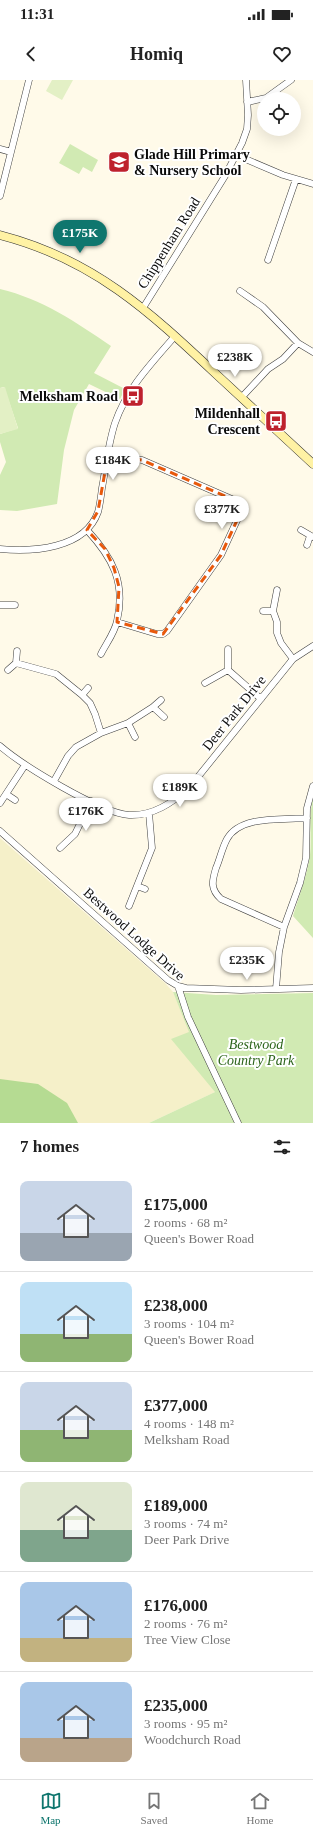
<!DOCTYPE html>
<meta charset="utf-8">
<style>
:root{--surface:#fff;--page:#f2f2f2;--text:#222;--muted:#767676;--line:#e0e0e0;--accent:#0f766e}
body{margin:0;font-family:Georgia,serif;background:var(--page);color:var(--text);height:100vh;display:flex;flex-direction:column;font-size:15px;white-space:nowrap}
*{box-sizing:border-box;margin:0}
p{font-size:13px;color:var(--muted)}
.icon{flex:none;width:22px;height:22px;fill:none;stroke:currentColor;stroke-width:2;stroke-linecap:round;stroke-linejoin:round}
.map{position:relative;height:1043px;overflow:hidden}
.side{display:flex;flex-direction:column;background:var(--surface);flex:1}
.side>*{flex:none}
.controls{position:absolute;left:257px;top:12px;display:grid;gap:8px}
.controls a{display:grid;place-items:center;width:44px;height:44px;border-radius:50%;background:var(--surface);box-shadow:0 4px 16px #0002;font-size:20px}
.price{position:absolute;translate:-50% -34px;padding:0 9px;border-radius:14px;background:#fff;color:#222;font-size:13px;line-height:26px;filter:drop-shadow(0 1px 2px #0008)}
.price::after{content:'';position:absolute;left:50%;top:24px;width:12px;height:9px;margin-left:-6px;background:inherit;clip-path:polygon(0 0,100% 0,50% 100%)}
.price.on{background:var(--accent);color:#fff}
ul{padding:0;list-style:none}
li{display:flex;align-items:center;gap:12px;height:100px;padding:0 20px}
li+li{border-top:1px solid var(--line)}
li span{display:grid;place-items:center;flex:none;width:112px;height:80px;border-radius:8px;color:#555}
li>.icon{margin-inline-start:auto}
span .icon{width:48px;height:48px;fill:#fffc;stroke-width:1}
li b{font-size:17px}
h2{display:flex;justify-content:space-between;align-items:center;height:48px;padding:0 20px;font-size:17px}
.status{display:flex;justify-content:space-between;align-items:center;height:28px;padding:0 20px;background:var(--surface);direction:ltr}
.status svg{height:11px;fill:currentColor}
header{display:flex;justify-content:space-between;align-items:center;height:52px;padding:0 20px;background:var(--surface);font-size:18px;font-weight:700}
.tab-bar{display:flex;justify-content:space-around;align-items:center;height:56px;border-top:1px solid var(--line);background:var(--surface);font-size:11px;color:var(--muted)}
.tab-bar a{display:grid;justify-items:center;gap:2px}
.tab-bar .on{color:var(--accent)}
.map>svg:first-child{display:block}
.farmland{fill:#f5f0c9}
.green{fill:#d1eab3}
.forest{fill:#b5db92}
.pitch{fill:#e3f0c5}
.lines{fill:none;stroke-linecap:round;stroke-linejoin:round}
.street-casing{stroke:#3e3e3e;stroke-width:7}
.secondary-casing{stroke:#2d2d2d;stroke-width:9}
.street{stroke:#fff;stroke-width:6}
.secondary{stroke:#fff2a4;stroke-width:8}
.marked{fill:none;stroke:#e8590c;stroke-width:3;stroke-dasharray:8 5;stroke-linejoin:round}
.labels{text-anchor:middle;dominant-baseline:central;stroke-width:4;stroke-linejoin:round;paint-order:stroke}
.poi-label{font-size:14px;font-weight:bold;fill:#0b0b0b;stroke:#fff;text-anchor:end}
.street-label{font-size:14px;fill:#0b0b0b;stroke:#fff}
.park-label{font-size:14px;font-style:italic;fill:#2c641b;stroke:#fff}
</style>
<div class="status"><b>11:31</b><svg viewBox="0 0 49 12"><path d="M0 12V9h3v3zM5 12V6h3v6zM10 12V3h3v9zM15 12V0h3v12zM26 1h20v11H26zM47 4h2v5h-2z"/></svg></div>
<header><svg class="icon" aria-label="back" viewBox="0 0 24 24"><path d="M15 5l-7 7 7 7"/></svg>Homiq<svg class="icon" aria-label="heart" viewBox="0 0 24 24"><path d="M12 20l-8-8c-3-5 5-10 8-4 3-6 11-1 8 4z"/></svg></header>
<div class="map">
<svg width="313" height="1043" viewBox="0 0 313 1043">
<rect width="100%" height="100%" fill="#fffae9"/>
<path class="farmland" d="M0,758L165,903L173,912L215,1012L149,1043H0Z"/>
<path class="green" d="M70,64L98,80L92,92L83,87L79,94L59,83Z
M0,209C42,219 76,242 111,266L94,293L125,309L120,319L89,304L74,330L64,370L57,424L17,431L0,430V395L6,382L0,362V354L18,348L4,307L0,308Z
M313,718V858L293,836C299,816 307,796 310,775C312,756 308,737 313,718Z
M173,912L216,915L313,913V1043H149L215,1012L171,959L189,952Z"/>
<path class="forest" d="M0,999L38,1004L67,1023L78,1043H0Z"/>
<path class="pitch" d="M52,0H73L62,20L46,11Z
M5,307L18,349L0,354V308Z"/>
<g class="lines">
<g class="street-casing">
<path id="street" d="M247,22L266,18L291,0
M0,69L11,72
M236,75L283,95L313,104
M0,116L29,0
M268,180L296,99
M240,211L263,227L298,263L313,272
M143,228L225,96L242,63L247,49L248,35L246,0
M241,318L268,289L283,279L298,263
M108,375L142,380L234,420L239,427V436L221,475L167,551L163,554H157L117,542
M87,450C112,477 126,502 117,541C115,552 106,564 101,574
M301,450L313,457
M307,465L310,456
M0,469C33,472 85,469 98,432C100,425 101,416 102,408C106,387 108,364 115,343C127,308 151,284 175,256
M277,510L273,531L277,542V553L281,563L293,579
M0,525H15
M263,531H273
M228,569V590L261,619
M16,583L56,594L82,615L90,623L95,634L101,653
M8,590L16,583L17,571
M205,603L228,590
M82,615L88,608
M161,620L153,627L164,637
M128,643L135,657
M0,666C22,685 100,733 129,735C153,736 172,723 189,708L293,579L313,566
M54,701L68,676L76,667L101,653L128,643L153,627
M6,714L15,720
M0,723L25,685
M0,751L168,900L178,906L188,937L238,1043
M60,768L75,754L91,721
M137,806L145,809
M129,826L152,768L149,733
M284,847L221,819C210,809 212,801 216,788C220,779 222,768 227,759C240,735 282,740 307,738
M178,906L186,908L241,910L313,908
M276,909L279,872L284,847L300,803L306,778L307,728L313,706"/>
</g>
<g class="secondary-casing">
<path id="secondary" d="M0,155C93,179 149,231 217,295C249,325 281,354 313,384"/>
</g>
<use href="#street" class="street"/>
<use href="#secondary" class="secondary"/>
</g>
<path class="marked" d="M108,375L142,380L234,420L239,427V436L221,475L163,554L117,542L119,507L114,488L105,469L87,450L98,431Z"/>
<defs>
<g id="school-square" transform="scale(1.15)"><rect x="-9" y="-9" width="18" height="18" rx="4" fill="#be212d" stroke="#fff"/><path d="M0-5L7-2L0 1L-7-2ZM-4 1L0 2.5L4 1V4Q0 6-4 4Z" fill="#fff"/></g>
<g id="bus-square" transform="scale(1.15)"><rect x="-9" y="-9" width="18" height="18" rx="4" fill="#be212d" stroke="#fff"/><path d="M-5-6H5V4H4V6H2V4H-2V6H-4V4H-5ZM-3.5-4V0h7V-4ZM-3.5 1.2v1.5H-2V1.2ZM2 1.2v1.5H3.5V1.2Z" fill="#fff"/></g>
</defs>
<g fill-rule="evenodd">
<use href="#school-square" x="119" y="82"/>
<use href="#bus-square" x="133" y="316"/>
<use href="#bus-square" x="276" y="341"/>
</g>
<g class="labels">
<g class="poi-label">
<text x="134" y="74" text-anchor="start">Glade Hill Primary<tspan x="134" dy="16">&amp; Nursery School</tspan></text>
<text x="118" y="316">Melksham Road</text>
<text x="260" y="333">Mildenhall<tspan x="260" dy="16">Crescent</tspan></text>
</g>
<g class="street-label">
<text transform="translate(169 163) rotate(-58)">Chippenham Road</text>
<text transform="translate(234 633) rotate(-51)">Deer Park Drive</text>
<text transform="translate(134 854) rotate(42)">Bestwood Lodge Drive</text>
</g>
<g class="park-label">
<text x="256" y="964">Bestwood<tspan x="256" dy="16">Country Park</tspan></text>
</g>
</g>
</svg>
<div class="controls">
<a><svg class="icon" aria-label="locate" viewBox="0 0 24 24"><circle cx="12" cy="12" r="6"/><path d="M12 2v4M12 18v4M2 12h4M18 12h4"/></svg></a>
</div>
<b class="price on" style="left:80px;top:174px">£175K</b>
<b class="price" style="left:235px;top:298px">£238K</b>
<b class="price" style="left:113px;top:401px">£184K</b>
<b class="price" style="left:222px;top:450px">£377K</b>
<b class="price" style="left:180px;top:728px">£189K</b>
<b class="price" style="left:86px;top:752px">£176K</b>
<b class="price" style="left:247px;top:901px">£235K</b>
</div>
<section class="side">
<h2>7 homes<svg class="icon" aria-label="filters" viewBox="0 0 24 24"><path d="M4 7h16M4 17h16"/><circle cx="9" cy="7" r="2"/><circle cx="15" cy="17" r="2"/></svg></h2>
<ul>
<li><span style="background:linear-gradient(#c9d6e8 65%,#9aa5b1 0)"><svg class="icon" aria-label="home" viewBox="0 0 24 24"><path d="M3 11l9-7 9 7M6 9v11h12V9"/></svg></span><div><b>£175,000</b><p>2 rooms · 68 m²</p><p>Queen's Bower Road</p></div></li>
<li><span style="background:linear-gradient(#bfe0f5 65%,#8fb573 0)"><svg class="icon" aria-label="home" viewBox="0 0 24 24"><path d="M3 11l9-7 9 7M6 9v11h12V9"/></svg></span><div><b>£238,000</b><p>3 rooms · 104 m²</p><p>Queen's Bower Road</p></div></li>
<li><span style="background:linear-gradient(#c9d6e8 60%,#8fb573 0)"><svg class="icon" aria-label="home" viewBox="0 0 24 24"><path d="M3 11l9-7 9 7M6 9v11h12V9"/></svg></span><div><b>£377,000</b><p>4 rooms · 148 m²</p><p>Melksham Road</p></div></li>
<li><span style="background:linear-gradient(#dfe7d0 60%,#7fa58c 0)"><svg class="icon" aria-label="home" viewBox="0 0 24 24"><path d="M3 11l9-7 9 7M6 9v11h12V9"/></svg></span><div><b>£189,000</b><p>3 rooms · 74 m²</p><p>Deer Park Drive</p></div></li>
<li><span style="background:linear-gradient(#a9c7e8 70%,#c2b280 0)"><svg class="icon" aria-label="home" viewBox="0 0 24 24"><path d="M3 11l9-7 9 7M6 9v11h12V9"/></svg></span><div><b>£176,000</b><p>2 rooms · 76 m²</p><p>Tree View Close</p></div></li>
<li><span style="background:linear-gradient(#a9c7e8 70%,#b9a48a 0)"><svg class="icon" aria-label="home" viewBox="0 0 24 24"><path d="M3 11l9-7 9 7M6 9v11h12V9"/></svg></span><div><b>£235,000</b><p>3 rooms · 95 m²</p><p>Woodchurch Road</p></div></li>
</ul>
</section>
<nav class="tab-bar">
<a class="on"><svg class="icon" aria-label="map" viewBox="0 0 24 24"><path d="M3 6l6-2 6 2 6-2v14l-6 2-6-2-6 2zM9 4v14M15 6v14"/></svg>Map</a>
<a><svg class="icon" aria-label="saved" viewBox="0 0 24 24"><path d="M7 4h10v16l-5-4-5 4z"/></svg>Saved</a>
<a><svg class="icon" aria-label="home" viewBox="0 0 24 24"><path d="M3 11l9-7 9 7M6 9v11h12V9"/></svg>Home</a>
</nav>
